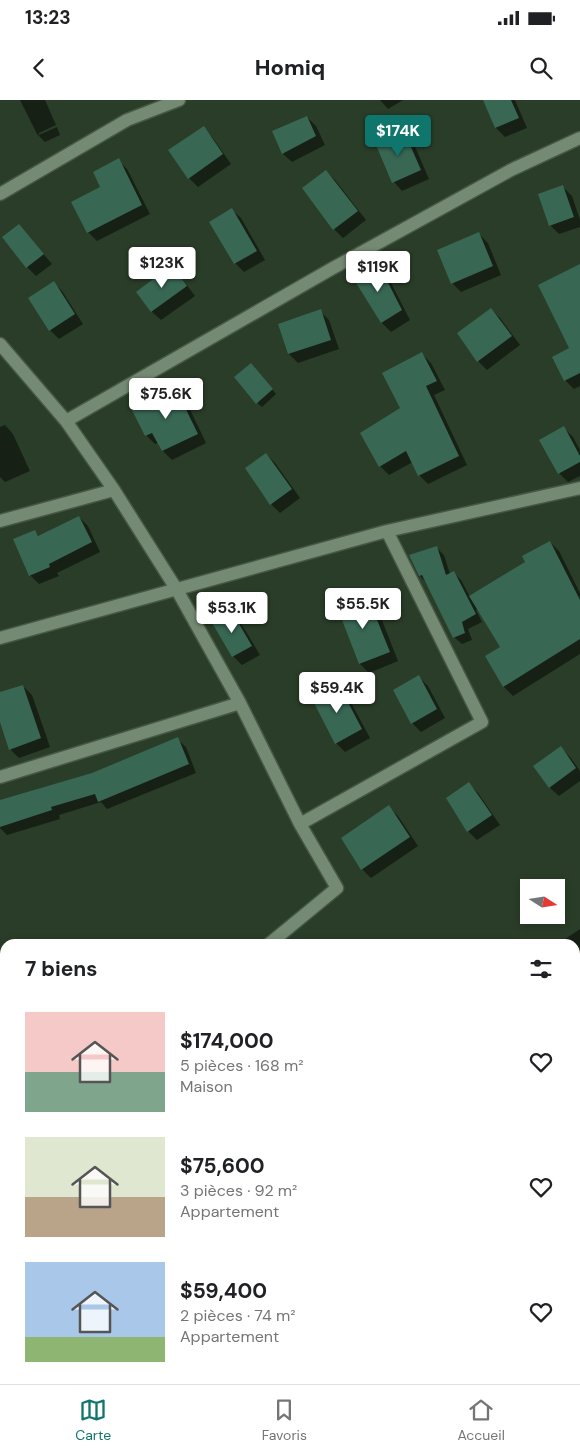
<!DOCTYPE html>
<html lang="fr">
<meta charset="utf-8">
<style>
:root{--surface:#fff;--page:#f6f6f6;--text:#202124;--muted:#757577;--line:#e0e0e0;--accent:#0f766e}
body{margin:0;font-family:"DM Sans",sans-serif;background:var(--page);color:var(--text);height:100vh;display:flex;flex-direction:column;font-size:19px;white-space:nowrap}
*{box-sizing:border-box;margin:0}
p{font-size:16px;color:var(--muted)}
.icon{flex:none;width:28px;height:28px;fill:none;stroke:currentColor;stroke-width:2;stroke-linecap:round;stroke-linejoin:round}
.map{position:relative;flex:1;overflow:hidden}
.side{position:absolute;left:0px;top:839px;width:580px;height:446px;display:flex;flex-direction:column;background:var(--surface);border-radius:15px 15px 0 0;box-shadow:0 2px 8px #0003}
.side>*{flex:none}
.needle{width:32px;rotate:102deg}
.tools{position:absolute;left:520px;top:779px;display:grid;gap:10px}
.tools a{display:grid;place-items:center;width:45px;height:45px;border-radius:0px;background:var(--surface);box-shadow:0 2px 8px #0003;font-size:25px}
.price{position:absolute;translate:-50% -42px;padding:0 11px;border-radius:5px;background:#fff;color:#222;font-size:16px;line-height:32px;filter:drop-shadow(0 1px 2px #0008)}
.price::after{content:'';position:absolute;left:50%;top:30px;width:15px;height:11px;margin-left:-8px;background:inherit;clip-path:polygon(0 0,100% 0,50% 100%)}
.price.on{background:var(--accent);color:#fff}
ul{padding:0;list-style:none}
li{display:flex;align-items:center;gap:15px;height:125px;padding:0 25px}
li span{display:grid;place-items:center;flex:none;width:140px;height:100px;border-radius:0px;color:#555}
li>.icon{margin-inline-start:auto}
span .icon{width:60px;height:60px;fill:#fffc;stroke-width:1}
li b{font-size:21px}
h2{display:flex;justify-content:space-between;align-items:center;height:60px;padding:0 25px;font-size:21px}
.status{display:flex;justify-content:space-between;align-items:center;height:35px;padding:0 25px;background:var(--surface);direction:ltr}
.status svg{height:14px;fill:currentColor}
header{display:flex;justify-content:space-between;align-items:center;height:65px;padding:0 25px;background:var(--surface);font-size:22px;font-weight:800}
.tabs{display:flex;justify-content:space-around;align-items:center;height:70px;border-top:1px solid var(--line);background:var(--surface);font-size:14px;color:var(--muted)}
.tabs a{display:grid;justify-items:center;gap:2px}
.tabs .on{color:var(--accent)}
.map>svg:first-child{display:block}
.shadow{fill:#0007}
.building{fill:#386754}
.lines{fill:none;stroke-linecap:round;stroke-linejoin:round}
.minor-casing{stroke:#475745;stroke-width:15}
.minor{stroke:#748a72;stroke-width:12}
</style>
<div class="status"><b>13:23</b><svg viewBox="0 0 49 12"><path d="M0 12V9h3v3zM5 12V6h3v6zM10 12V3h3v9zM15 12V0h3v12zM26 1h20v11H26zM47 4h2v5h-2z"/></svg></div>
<header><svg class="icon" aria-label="back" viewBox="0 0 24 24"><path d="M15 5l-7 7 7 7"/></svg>Homiq<svg class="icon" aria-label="search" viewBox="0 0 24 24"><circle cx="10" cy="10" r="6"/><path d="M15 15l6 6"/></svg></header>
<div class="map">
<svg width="580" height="1284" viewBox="0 0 580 1284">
<rect width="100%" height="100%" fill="#2a3d28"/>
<path class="shadow" d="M20,0H45L56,25L39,33V35L57,27L60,35L45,42L37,34Z
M380,0H403L388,9Z
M484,0H515L527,28L505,37L496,28Z
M307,17L316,26L325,45L292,62L283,54Z
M203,28L212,37L231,64L198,87L189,78Z
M404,33L413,42L429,79L402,91L394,82Z
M118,60L127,69L150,114L97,141L88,132L102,87Z
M326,71L335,80L366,120L343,138L334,129Z
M563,87L572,96L580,120V127L559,134L550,125Z
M232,110L241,118L265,160L244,172L235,163Z
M19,125L52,164L36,176L27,167L3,137Z
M479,134L488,143L501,175L461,192L452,183Z
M377,164L386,173L410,220L391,232L382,223L355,178Z
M171,167L180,176L195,196L161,220L152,212L138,192Z
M53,182L62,191L83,224L59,239L50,230L30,198Z
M491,209L500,218L520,245L487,270L478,261Z
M320,211L329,220L339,249L298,263L289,254L280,225Z
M580,244V286L574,289L565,280Z
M422,254L431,263L445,290L434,295L467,365L428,384L419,375L413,362L389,375L380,366L361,334L402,309Z
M255,269L276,294L262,307L257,303Z
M176,290L185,299L206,343L172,360L163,351L159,342L155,344L146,335Z
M5,325L13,334L30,371L5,382L0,377V327Z
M564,328L573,337L580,350V376L568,382L559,373Z
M266,354L275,363L300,398L280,413L271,404Z
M79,417L88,426L100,452L57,473L59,476L39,484L30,475L34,431L40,437Z
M550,442L559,451L580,493V554L513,596L504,587L486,556L501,547L478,509L476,510L482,522L468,529L472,540L462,544L454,537L427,483L420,476L437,448L444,455L450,474L454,473L461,480L470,497L527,463Z
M367,496L376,505L398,561L369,573L360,564L338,508Z
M231,511L239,520L260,555L242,565L233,556Z
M419,577L428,586L445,618L421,632L412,623Z
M23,586L32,595L50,647L19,658L10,649L0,618V594Z
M339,586L347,595L370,638L345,652L336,643Z
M177,639L186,647L196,673L107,709L101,702L59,715L60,719L7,735L0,728V701L92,674Z
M561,648L570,657L580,671V681L559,696L550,688L535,666Z
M469,684L478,693L500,725L477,740L468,731Z
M389,707L398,716L418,746L371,778L362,769Z
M580,829V860L575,863V844H558Z
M0,931L5,939L0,943Z
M576,972L580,975V1021L575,1016V973Z
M4,1032L5,1034V1084L3,1082L0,1085V1035Z
M577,1088L580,1090V1113L575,1110V1091Z"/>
<path class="building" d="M483,0H511L519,18L495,28Z
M307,16L316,36L282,54L272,31Z
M204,26L223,54L188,79L168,50Z
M404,31L421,70L392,83L376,45Z
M119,58L142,105L87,133L71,102L100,87L93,72Z
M326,70L358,111L333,130L302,88Z
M563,85L574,117L549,126L538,94Z
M232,108L257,151L234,164L209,122Z
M19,124L44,154L26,168L2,137Z
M479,132L493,166L451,184L437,150Z
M378,163L402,210L381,223L353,178Z
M580,164V273L564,281L552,257L569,248L538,185Z
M172,165L187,186L151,212L136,192Z
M54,181L75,214L49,231L28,198Z
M491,208L512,236L477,262L457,233Z
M321,209L331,240L288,254L278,224Z
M422,252L437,281L426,286L459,356L418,376L406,351L379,367L360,333L400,308L382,273Z
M251,263L273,289L256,304L234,277Z
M176,289L198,334L162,351L152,333L145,336L132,310Z
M564,326L580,356V362L558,374L539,340Z
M266,353L292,389L270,405L245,368Z
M79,416L92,442L49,464L50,467L29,476L13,439L35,430L38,436Z
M550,441L580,500V539L503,587L485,556L500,547L469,496L525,462L522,456Z
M437,446L446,475L454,471L476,514L462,522L465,533L453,538L422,475L419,476L409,455Z
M367,495L390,552L359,564L337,507Z
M231,510L252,546L232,557L211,521Z
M419,575L437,609L411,624L393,590Z
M23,585L41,638L9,650L0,622V592Z
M339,585L362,629L335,644L312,599Z
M178,637L189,664L98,702L95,694L51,707L52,710L0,727V700L92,673Z
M561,646L576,668L549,688L533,666Z
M469,682L492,715L467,732L446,698Z
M389,705L410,737L361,770L341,738Z"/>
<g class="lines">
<g class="minor-casing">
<path id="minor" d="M0,94L127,20L179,0
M0,244L66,321L114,390L177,490L240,603L300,724L337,788L269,844
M66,321L333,168L511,70L580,38
M0,421L114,390
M0,538L387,431L580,388
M0,677L240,603
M300,724L482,622L387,431
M575,934L580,930"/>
</g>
<use href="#minor" class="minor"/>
</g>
</svg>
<div class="tools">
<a><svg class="needle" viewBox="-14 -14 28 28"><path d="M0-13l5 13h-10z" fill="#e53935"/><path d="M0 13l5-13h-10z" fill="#757577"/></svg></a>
</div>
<b class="price on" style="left:398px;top:57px">$174K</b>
<b class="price" style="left:162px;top:189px">$123K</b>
<b class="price" style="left:378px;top:193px">$119K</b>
<b class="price" style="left:166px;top:320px">$75.6K</b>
<b class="price" style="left:363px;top:530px">$55.5K</b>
<b class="price" style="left:232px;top:534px">$53.1K</b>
<b class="price" style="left:337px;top:614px">$59.4K</b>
<section class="side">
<h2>7 biens<svg class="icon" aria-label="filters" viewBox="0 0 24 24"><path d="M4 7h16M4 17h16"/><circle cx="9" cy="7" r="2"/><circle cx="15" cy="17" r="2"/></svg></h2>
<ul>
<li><span style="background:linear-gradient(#f6c9c9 60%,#7fa58c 0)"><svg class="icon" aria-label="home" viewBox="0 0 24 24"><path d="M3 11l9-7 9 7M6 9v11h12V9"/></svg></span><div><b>$174,000</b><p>5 pièces · 168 m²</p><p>Maison</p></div><svg class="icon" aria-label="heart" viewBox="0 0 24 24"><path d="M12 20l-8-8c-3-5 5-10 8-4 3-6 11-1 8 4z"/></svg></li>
<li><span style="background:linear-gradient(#dfe7d0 60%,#b9a48a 0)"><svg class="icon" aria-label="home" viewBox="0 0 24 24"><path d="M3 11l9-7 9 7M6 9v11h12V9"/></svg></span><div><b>$75,600</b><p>3 pièces · 92 m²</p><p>Appartement</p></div><svg class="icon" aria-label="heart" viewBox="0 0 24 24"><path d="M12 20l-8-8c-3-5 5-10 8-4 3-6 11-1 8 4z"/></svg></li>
<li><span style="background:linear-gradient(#a9c7e8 75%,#8fb573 0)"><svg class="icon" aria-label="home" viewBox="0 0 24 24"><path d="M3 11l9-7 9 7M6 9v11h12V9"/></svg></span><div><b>$59,400</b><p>2 pièces · 74 m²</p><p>Appartement</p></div><svg class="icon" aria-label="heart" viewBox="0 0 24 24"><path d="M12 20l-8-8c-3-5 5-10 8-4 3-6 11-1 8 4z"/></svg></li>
</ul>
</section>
</div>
<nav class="tabs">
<a class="on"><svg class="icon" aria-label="map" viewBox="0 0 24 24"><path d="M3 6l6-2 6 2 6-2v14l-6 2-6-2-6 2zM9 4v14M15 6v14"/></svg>Carte</a>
<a><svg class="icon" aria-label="saved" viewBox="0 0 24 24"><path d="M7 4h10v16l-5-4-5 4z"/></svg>Favoris</a>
<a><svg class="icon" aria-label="home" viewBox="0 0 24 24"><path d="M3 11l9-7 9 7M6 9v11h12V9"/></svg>Accueil</a>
</nav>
